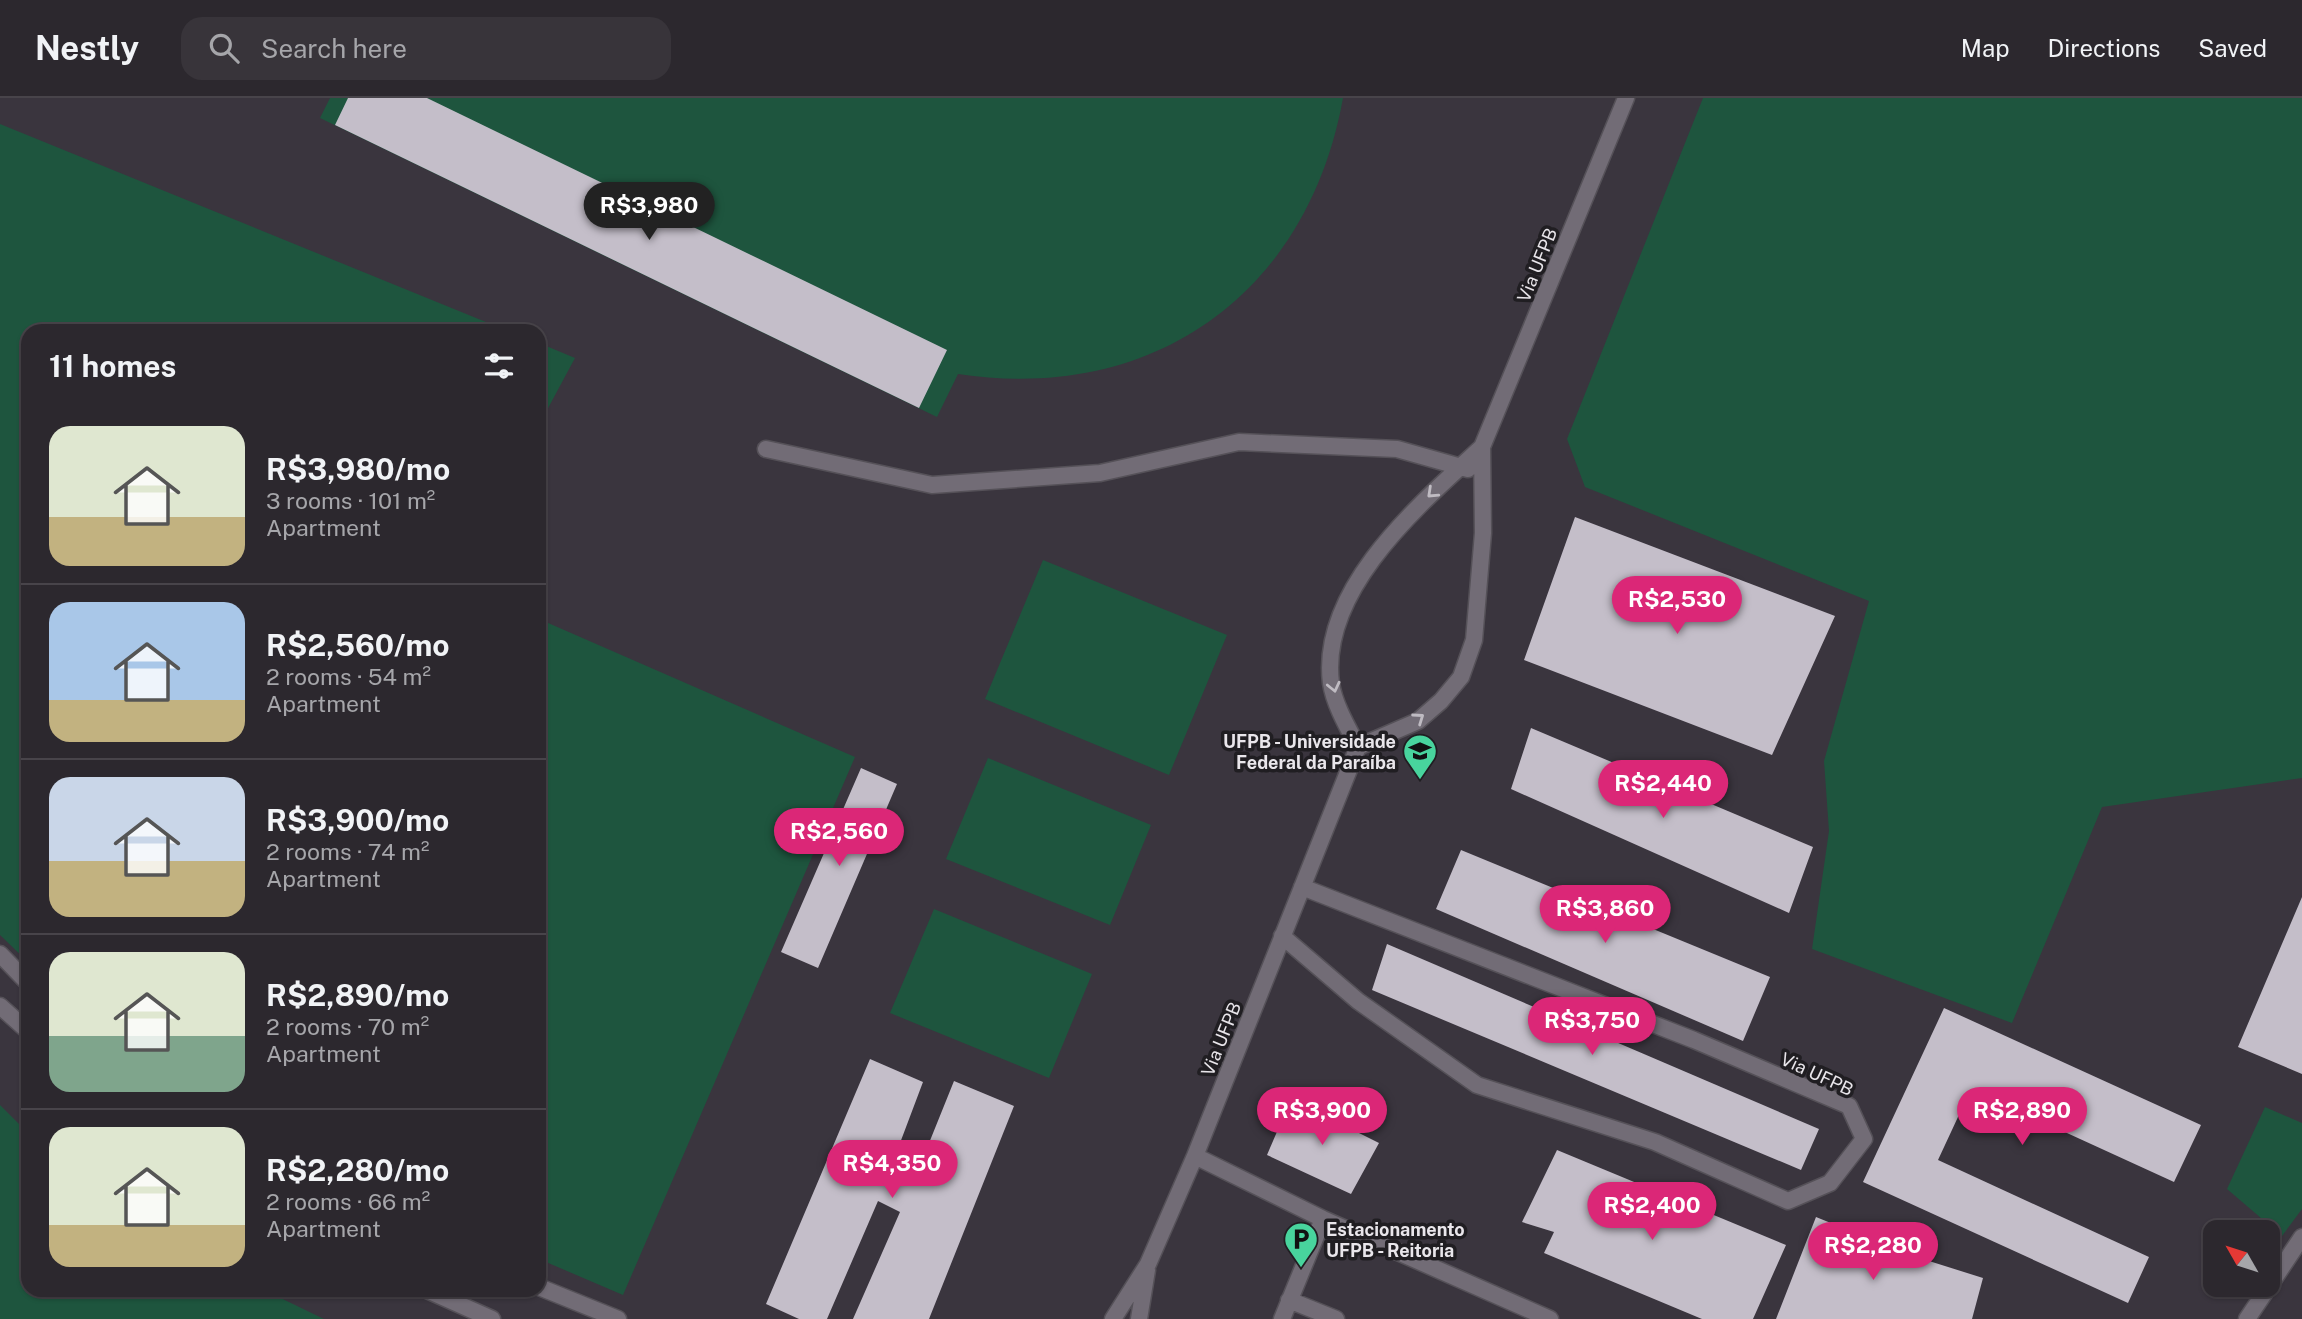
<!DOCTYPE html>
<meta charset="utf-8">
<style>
:root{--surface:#2c282e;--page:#38343a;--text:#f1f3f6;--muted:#a6a6aa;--line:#48444a;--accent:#db2777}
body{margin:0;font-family:"Public Sans",sans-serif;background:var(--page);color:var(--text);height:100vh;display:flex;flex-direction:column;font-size:26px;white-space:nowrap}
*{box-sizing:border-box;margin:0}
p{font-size:23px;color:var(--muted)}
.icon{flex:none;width:38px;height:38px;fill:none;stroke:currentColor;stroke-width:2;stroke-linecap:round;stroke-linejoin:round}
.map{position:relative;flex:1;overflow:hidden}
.sheet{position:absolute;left:21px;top:226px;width:525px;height:973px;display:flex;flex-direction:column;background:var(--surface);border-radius:21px;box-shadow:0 2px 5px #0004,0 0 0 2px var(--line)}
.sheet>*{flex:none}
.needle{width:46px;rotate:309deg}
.controls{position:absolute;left:2203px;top:1122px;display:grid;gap:14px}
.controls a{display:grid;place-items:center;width:77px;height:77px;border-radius:14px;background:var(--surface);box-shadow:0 2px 5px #0004,0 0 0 2px var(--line);font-size:35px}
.price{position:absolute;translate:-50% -60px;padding:0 16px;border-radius:24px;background:var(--accent);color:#fff;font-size:23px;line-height:46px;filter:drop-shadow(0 2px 4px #0008)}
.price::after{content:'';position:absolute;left:50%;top:42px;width:21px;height:16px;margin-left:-10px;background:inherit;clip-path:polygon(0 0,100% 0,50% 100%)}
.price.selected{background:#222;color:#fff}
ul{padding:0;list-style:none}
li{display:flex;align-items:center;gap:21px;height:175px;padding:0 28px}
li+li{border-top:2px solid var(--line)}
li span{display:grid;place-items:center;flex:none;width:196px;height:140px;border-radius:21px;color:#555}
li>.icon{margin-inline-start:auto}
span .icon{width:84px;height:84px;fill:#fffc;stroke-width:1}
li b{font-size:30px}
h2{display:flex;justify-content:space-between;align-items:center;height:84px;padding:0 28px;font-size:30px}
header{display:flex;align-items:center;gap:42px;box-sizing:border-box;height:98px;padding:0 35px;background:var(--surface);border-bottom:2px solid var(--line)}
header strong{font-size:33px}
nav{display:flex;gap:38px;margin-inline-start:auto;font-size:24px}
.search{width:490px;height:63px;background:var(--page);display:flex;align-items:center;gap:18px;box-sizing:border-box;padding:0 24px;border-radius:21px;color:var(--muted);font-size:26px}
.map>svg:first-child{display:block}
.green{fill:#1e553e}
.building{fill:#c4bec9}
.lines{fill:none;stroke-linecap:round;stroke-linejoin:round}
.lane-casing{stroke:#555158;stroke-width:19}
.lane{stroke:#726c76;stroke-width:16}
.oneway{stroke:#bfbbc2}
.labels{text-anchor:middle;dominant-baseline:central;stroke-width:7;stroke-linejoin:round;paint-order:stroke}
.street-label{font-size:18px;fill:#e9e6eb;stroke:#201e22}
.poi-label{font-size:18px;font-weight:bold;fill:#e9e6eb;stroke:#201e22;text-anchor:end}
</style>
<header>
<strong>Nestly</strong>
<div class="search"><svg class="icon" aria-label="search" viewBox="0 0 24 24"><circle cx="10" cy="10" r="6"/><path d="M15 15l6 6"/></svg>Search here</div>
<nav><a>Map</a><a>Directions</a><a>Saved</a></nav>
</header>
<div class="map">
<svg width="2302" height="1221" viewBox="0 0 2302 1221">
<rect width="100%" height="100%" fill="#3a353e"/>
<path class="green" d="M330,0H1343C1308,195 1154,306 958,276L937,319L320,20Z
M1703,0H2302V680L2102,709L2012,925L1812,851L1829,733L1824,663L1869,503L1585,389L1567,341Z
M0,26L508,233H28V864L0,837Z
M539,245L575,260L539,327Z
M1043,462L1227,537L1169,677L985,601Z
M539,521L855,659L623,1197L539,1161Z
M988,660L1151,727L1110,827L946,761Z
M934,811L1092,876L1049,980L890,915Z
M0,1007L28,1035V1192H264L324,1221H0Z
M2265,1009L2302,1025V1111L2282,1138L2227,1091Z"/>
<path class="building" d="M348,0H427L947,252L919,310L335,27Z
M1575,419L1835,518L1772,657L1524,562Z
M1531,630L1813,749L1789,815L1511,691Z
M861,670L897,686L818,870L781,854Z
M1461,752L1770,879L1743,943L1436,811Z
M2302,799V976L2238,949Z
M1387,846L1819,1031L1801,1072L1372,892Z
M1944,910L2201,1027L2174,1084L1971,991L1938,1062L2149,1159L2128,1205L1863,1084Z
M870,961L923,984L897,1053L923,1060L954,983L1014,1008L929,1221H853L900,1114L878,1103L827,1221H799L766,1206Z
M1291,1001L1379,1045L1351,1096L1267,1057Z
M1557,1052L1786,1147L1753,1221H1702L1544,1155L1554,1134L1522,1124Z
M1816,1119L1910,1157L1983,1180L1972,1221H1776Z"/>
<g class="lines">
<g class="lane-casing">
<path id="lane" d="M766,351L932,387L1100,375L1239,344L1397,351L1468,371
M1358,649L1418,623L1441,603L1461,579L1474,542L1483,435L1482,349L1626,0
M1282,838L1358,903L1477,987L1655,1044L1788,1103L1830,1085L1864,1041L1849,1008L1694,942L1302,789
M0,856L28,885
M0,908L28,933
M1195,1058L1323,1121L1550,1221
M539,1189L618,1221
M427,1192L492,1221
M1289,1202L1336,1221
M1113,1221L1148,1166L1195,1058L1358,649C1348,630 1334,606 1331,585C1319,491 1420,406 1482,349
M1139,1221L1147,1172
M1282,1221L1323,1121
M2247,1221L2302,1139"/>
</g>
<use href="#lane" class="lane"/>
</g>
<defs><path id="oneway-chevron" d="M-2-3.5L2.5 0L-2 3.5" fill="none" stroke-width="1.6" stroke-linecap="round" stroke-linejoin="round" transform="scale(1.75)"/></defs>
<g class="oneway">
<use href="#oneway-chevron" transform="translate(1432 395) rotate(137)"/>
<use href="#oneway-chevron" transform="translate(1334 589) rotate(77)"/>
<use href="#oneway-chevron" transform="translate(1419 620) rotate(-35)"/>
</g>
<defs>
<g id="university-pin" transform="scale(1.75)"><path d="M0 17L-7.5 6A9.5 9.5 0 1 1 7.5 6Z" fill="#48d49d" stroke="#201e22"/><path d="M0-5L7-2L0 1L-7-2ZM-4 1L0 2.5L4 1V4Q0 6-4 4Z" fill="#111"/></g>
<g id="parking-pin" transform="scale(1.75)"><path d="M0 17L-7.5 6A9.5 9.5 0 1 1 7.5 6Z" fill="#48d49d" stroke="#201e22"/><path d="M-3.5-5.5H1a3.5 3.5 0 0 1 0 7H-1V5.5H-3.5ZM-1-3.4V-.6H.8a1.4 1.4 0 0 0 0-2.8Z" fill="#111"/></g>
</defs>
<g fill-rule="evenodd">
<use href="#university-pin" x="1420" y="653"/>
<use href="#parking-pin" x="1301" y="1141"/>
</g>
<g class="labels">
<g class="street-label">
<text transform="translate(1537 167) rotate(-68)">Via UFPB</text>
<text transform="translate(1221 941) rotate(-68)">Via UFPB</text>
<text transform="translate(1817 976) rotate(25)">Via UFPB</text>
</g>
<g class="poi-label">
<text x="1396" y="643">UFPB - Universidade<tspan x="1396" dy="21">Federal da Paraíba</tspan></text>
<text x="1326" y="1131" text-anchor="start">Estacionamento<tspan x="1326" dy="21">UFPB - Reitoria</tspan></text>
</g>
</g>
</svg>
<div class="controls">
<a><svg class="needle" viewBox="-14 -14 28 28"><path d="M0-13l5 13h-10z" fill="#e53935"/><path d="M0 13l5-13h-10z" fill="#a6a6aa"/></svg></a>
</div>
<b class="price selected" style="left:649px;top:144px">R$3,980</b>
<b class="price" style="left:1677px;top:538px">R$2,530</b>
<b class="price" style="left:1663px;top:722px">R$2,440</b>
<b class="price" style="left:839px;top:770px">R$2,560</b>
<b class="price" style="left:1605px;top:847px">R$3,860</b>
<b class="price" style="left:1592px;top:959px">R$3,750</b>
<b class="price" style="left:1322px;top:1049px">R$3,900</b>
<b class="price" style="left:2022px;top:1049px">R$2,890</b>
<b class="price" style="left:892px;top:1102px">R$4,350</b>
<b class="price" style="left:1652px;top:1144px">R$2,400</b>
<b class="price" style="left:1873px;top:1184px">R$2,280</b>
<section class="sheet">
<h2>11 homes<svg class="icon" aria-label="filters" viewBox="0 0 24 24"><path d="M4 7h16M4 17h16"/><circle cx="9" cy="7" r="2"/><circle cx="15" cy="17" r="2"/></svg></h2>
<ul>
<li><span style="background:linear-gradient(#dfe7d0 65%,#c2b280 0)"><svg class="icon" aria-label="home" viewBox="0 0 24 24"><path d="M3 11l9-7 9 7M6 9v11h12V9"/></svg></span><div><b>R$3,980/mo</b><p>3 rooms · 101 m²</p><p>Apartment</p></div></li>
<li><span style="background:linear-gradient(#a9c7e8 70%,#c2b280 0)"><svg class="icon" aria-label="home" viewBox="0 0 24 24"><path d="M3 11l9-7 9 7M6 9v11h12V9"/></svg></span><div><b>R$2,560/mo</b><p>2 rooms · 54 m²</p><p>Apartment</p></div></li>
<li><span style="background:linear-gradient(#c9d6e8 60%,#c2b280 0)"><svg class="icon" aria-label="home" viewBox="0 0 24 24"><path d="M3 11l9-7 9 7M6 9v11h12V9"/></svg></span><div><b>R$3,900/mo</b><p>2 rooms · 74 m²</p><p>Apartment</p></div></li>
<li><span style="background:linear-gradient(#dfe7d0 60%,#7fa58c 0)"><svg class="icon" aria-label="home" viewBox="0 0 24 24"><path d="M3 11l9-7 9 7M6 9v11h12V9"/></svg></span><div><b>R$2,890/mo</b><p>2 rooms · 70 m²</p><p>Apartment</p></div></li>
<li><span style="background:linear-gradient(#dfe7d0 70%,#c2b280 0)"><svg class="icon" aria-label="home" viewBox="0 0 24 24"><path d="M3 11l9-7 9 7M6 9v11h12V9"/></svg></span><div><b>R$2,280/mo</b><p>2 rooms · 66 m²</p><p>Apartment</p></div></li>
</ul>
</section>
</div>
